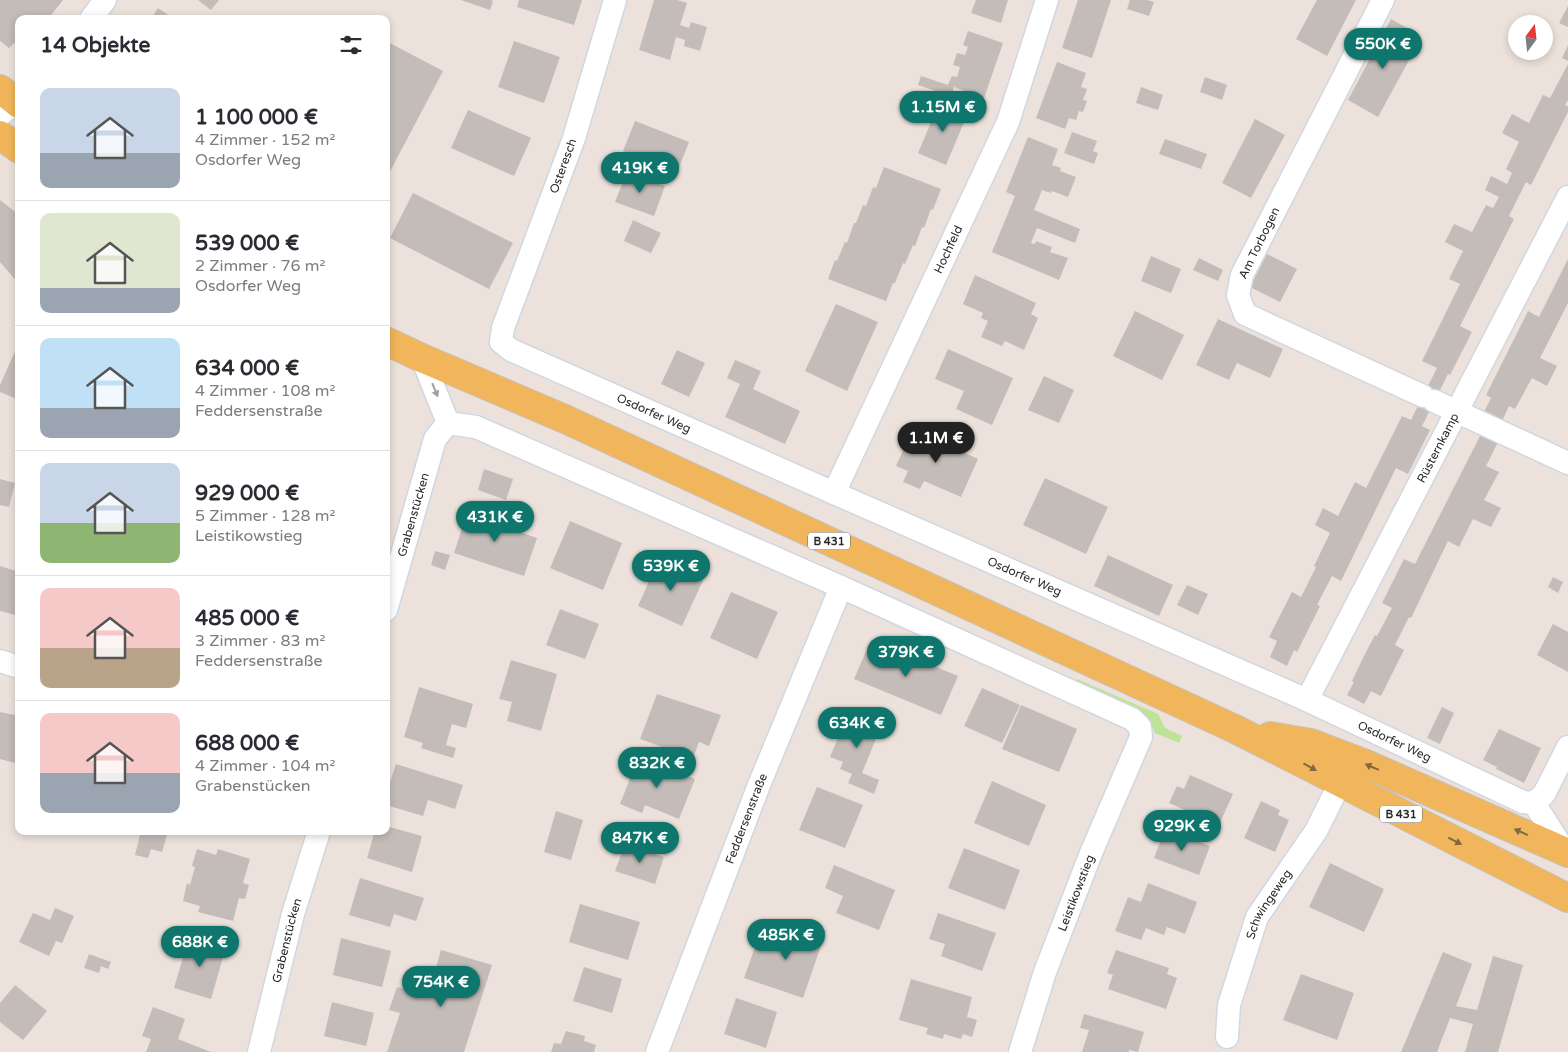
<!DOCTYPE html>
<html lang="de">
<meta charset="utf-8">
<style>
:root{--surface:#fff;--page:#f2f2f3;--text:#2b2b33;--muted:#7c7c81;--line:#e1e1e2;--accent:#0f766e}
body{margin:0;font-family:"Varela Round",sans-serif;background:var(--page);color:var(--text);height:100vh;display:flex;flex-direction:column;font-size:19px;white-space:nowrap}
*{box-sizing:border-box;margin:0}
p{font-size:16px;color:var(--muted)}
.icon{flex:none;width:28px;height:28px;fill:none;stroke:currentColor;stroke-width:2;stroke-linecap:round;stroke-linejoin:round}
.map{position:relative;flex:1;overflow:hidden}
.side{position:absolute;left:15px;top:15px;width:375px;height:820px;display:flex;flex-direction:column;background:var(--surface);border-radius:10px;box-shadow:0 2px 8px #0003}
.side>*{flex:none}
.needle{width:32px;rotate:15deg}
.fabs{position:absolute;left:1508px;top:15px;display:grid;gap:10px}
.fabs a{display:grid;place-items:center;width:45px;height:45px;border-radius:50%;background:var(--surface);box-shadow:0 2px 8px #0003;font-size:25px}
.price{position:absolute;translate:-50% -42px;padding:0 11px;border-radius:18px;background:var(--accent);color:#fff;font-size:16px;line-height:32px;filter:drop-shadow(0 1px 2px #0008)}
.price::after{content:'';position:absolute;left:50%;top:30px;width:15px;height:11px;margin-left:-8px;background:inherit;clip-path:polygon(0 0,100% 0,50% 100%)}
.price.active{background:#222;color:#fff}
ul{padding:0;list-style:none}
li{display:flex;align-items:center;gap:15px;height:125px;padding:0 25px}
li+li{border-top:1px solid var(--line)}
li span{display:grid;place-items:center;flex:none;width:140px;height:100px;border-radius:10px;color:#555}
li>.icon{margin-inline-start:auto}
span .icon{width:60px;height:60px;fill:#fffc;stroke-width:1}
li b{font-size:21px}
h2{display:flex;justify-content:space-between;align-items:center;height:60px;padding:0 25px;font-size:21px}
.map>svg:first-child{display:block}
.green{fill:#bde397}
.building{fill:#c4bcb8}
.lines{fill:none;stroke-linecap:round;stroke-linejoin:round}
.street-casing{stroke:#d0d7e2;stroke-width:25}
.primary-casing{stroke:#c3c3c3;stroke-width:30}
.street{stroke:#fff;stroke-width:22}
.primary{stroke:#f1b65b;stroke-width:28}
.oneway{fill:#9f9f9f}
.oneway2{fill:#836840}
.labels{text-anchor:middle;dominant-baseline:central;stroke-width:4.5;stroke-linejoin:round;paint-order:stroke}
.shield{fill:#fff;stroke:#696969;stroke-width:1}
.shield-label{font-size:11px;font-weight:bold;fill:#292929}
.street-label{font-size:12px;fill:#292929;stroke:#fff}
</style>
<div class="map">
<svg width="1568" height="1052" viewBox="0 0 1568 1052">
<rect width="100%" height="100%" fill="#ece2db"/>
<path class="green" d="M1077,679L1158,714L1165,728L1182,736L1179,743L1155,733L1149,719L1074,685Z"/>
<path class="building" d="M0,0H63L48,19H19V47L14,43L9,48L0,41Z
M198,0H219L211,10Z
M461,0H491L493,1L490,10Z
M519,0H582L574,25L517,7Z
M654,0H677L687,3L680,25L689,28L691,22L707,27L700,51L684,46L685,40L676,37L670,60L639,50Z
M976,0H1008L1001,23L971,13Z
M1078,0H1111L1092,58L1062,48Z
M1130,0H1147L1154,2L1149,16L1127,9Z
M1317,0H1356L1327,56L1296,39Z
M1568,6V27L1559,23Z
M158,8L174,19H151Z
M1391,19L1412,31L1403,47L1413,53L1378,117L1348,100Z
M968,31L1003,43L984,98L954,87L951,96L918,85L921,76L948,85L952,76L957,77L960,67L953,65L957,53L965,55L968,47L963,45Z
M386,41L443,71L386,179Z
M514,41L560,57L544,103L498,87Z
M1568,45V61L1562,58Z
M1057,62L1086,73L1081,87L1087,89L1083,100L1087,101L1083,112L1079,111L1076,120L1069,118L1065,129L1036,118Z
M1568,64V100L1565,105L1568,106V112L1531,185L1526,182L1509,216L1514,219L1460,326L1472,332L1450,375L1448,374L1422,426L1430,430L1408,474L1396,468L1341,581L1332,576L1317,605L1320,606L1297,652L1294,650L1287,666L1270,657L1277,641L1269,637L1292,592L1301,597L1316,567L1314,566L1330,533L1315,525L1323,508L1338,516L1355,482L1366,488L1402,416L1411,420L1437,368L1422,361L1460,284L1449,279L1463,251L1445,242L1454,224L1472,232L1486,205L1493,208L1499,197L1485,190L1491,176L1507,184L1512,173L1506,169L1519,142L1502,133L1512,114L1529,123L1543,95L1550,98Z
M1205,77L1227,85L1222,100L1200,92Z
M1141,87L1163,95L1158,110L1136,103Z
M940,101L968,113L946,165L918,153Z
M468,110L531,138L514,176L451,148Z
M1255,119L1285,135L1251,198L1222,183Z
M635,121L689,142L677,172L623,151Z
M1072,132L1097,141L1093,151L1098,153L1094,164L1064,153Z
M1028,137L1058,149L1052,165L1061,168L1060,171L1076,177L1068,197L1052,191L1051,193L1042,190L1034,210L1080,229L1075,243L1037,228L1031,243L1035,244L1036,241L1052,247L1050,252L1068,258L1059,280L992,252L1015,196L1006,192Z
M1165,139L1207,154L1201,169L1159,154Z
M884,167L941,189L933,210L931,209L924,228L922,227L915,246L913,245L905,264L903,263L895,283H893L886,301L828,279L835,260L837,261L845,242L847,243L854,223H856L863,205L866,206L873,187L876,188Z
M627,172L665,186L654,216L615,202Z
M413,193L513,243L489,289L390,238Z
M0,200L19,215V284L0,262Z
M633,220L661,233L651,253L624,241Z
M1267,254L1297,269L1280,302L1250,287Z
M1151,256L1181,269L1171,293L1141,281Z
M1199,258L1223,270L1218,281L1193,270Z
M1568,259V303L1540,358L1557,366L1547,386L1532,378L1515,409L1509,406L1502,421L1484,412L1491,398L1486,395L1528,311L1539,317Z
M975,275L1036,303L1031,314L1038,318L1024,350L1005,341L1002,346L981,337L988,321L981,318L983,313L963,304Z
M836,304L878,322L847,391L805,371Z
M1135,311L1184,335L1162,380L1113,356Z
M1218,319L1283,349L1270,378L1237,363L1229,380L1196,365Z
M16,349L19,350V400L0,392V385Z
M948,349L1013,378L992,425L956,409L964,391L935,379Z
M677,350L705,363L689,397L661,384Z
M735,360L761,371L753,389L800,411L785,444L725,417L740,384L727,378Z
M1044,376L1074,390L1059,423L1028,410Z
M913,429L978,459L961,497L924,481L920,489L903,482L908,471L896,466Z
M1481,434L1498,442L1486,466L1499,472L1484,500L1501,508L1491,527L1473,519L1459,547L1448,541L1411,618L1409,617L1395,645L1404,650L1381,696L1371,691L1364,704L1347,695L1354,682L1352,681L1366,652L1375,635L1377,636L1392,608L1382,603L1404,559L1415,564Z
M484,469L513,479L506,500L478,490Z
M1045,478L1108,507L1086,554L1023,525Z
M0,479L15,483L9,507L0,505Z
M474,509L504,519L502,526L537,538L524,576L454,553L466,516L471,517Z
M570,521L622,543L603,590L550,568Z
M435,551L450,555L445,570L431,565Z
M1108,555L1173,585L1159,616L1094,586Z
M660,557L704,578L682,626L638,606Z
M0,566L19,572V616L0,611Z
M1553,577L1563,582L1558,593L1548,587Z
M1187,585L1208,594L1198,615L1177,605Z
M731,592L778,612L757,659L710,638Z
M560,609L599,624L585,659L546,645Z
M1553,624L1568,632V672L1537,655Z
M871,640L958,676L941,715L854,679Z
M511,660L557,674L541,731L507,721L512,702L499,699Z
M419,687L473,704L466,728L452,724L446,745L456,748L453,758L421,748L423,743L404,737Z
M982,688L1020,705L1002,743L964,726Z
M657,694L721,715L709,746L699,742L693,758L640,739Z
M1021,705L1077,729L1059,772L1002,749Z
M1442,707L1454,713L1440,744L1427,738Z
M849,711L882,724L862,773L879,780L874,794L848,783L852,774L840,769L843,762L830,757Z
M0,712L19,716V764L0,759Z
M1499,729L1541,748L1524,783L1496,769L1497,767L1483,760Z
M639,756L695,779L679,819L645,805L642,813L620,804Z
M396,764L463,785L455,809L428,800L423,816L386,805V794Z
M1190,775L1233,794L1219,825L1169,803L1177,786L1184,789Z
M992,781L1046,805L1029,846L974,823Z
M817,787L863,805L845,848L799,830Z
M1261,801L1280,810L1278,815L1289,820L1275,852L1244,838Z
M556,811L583,820L571,860L544,852Z
M386,826L422,836L412,872L367,858L375,831H386Z
M1165,829L1210,846L1199,875L1154,858Z
M141,831H168L162,852L151,849L148,858L135,855Z
M625,844L664,857L655,884L615,871Z
M964,848L1020,870L1005,910L948,888Z
M197,849L216,855L218,849L250,859L243,883L249,885L245,899L239,898L233,921L198,912L200,906L183,901L187,883L190,885L195,867L192,866Z
M1330,863L1384,889L1364,932L1309,907Z
M834,865L895,890L879,930L836,913L843,896L825,888Z
M360,878L424,898L416,921L394,914L390,927L349,915Z
M1148,883L1197,902L1185,934L1167,927L1164,935L1146,928L1141,940L1115,931L1128,897L1141,902Z
M580,904L640,922L628,960L569,942Z
M55,908L74,916L62,943L56,941L49,956L19,942L33,913L50,920Z
M938,913L996,933L982,971L941,956L945,944L929,939Z
M804,923L826,931L803,998L744,978L759,936L776,942L780,932L798,939Z
M189,937L226,947L211,999L174,988Z
M341,938L391,951L382,987L333,975Z
M441,950L492,965L464,1052H387L400,1013L389,1010L397,987L428,995Z
M1116,950L1169,968L1167,974L1177,978L1166,1009L1108,989L1113,975L1107,973Z
M1443,952L1472,964L1456,1006L1477,1010L1493,956L1523,965L1498,1052H1465L1473,1024L1450,1018L1437,1052H1401Z
M89,954L111,962L108,969L101,966L99,973L84,968Z
M584,967L622,979L612,1013L573,1001Z
M1301,974L1354,993L1337,1040L1283,1020Z
M911,979L972,997L967,1017L977,1020L972,1037L963,1034L961,1039L944,1034L943,1039L926,1034L928,1028L899,1020Z
M15,985L47,1011L23,1040L0,1022V1003Z
M736,998L777,1012L766,1048L724,1034Z
M332,1002L374,1013L366,1046L324,1036Z
M153,1007L185,1019L178,1039L211,1052H146L151,1039L142,1036Z
M1084,1014L1144,1032L1138,1052L1129,1050V1052H1082L1089,1030L1080,1028Z
M566,1031L585,1036L584,1041L596,1045L594,1052H551L554,1043L561,1044Z"/>
<g class="lines">
<g class="street-casing">
<g id="street">
<path id="s1" d="M615,0L574,138L503,328L501,342L511,350L834,493L1307,700L1523,802L1534,803"/>
<path d="M1383,0L1242,275L1238,295L1245,314L1423,396"/>
<path d="M91,19L105,0"/>
<path d="M0,115L19,100"/>
<path d="M422,358L448,423"/>
<path d="M1434,401L1568,463"/>
<path d="M448,423L476,427L841,587L1132,719L1140,727L1141,737L1091,853L1045,972L1020,1052"/>
<path id="s2" d="M834,493L1008,122L1047,0"/>
<path id="s3" d="M386,610L435,439L448,423"/>
<path d="M0,661L19,667"/>
<path id="s4" d="M1307,700L1568,197"/>
<path d="M1534,803L1544,794L1568,747"/>
<path d="M1534,803L1565,852"/>
<path id="s5" d="M1227,1037L1229,1005L1257,917L1316,831L1340,783"/>
<path id="s6" d="M259,1052L293,914L319,831"/>
<path id="s7" d="M657,1052L759,785L841,587"/>
</g>
</g>
<g class="primary-casing">
<path id="primary" d="M0,89L19,104
M0,135L19,149
M386,341L422,358L565,419L1235,729L1568,898
M1270,736L1311,743L1366,764L1568,853"/>
</g>
<use href="#street" class="street"/>
<use href="#primary" class="primary"/>
</g>
<defs><path id="oneway-solid" d="M-6-.8H1V-3.2L6.5 0L1 3.2V.8H-6Z" transform="scale(1.25)"/></defs>
<use class="oneway" href="#oneway-solid" transform="translate(435 390) rotate(68)"/>
<g class="oneway2">
<use href="#oneway-solid" transform="translate(1310 767) rotate(29)"/>
<use href="#oneway-solid" transform="translate(1372 767) rotate(-157)"/>
<use href="#oneway-solid" transform="translate(1521 832) rotate(-156)"/>
<use href="#oneway-solid" transform="translate(1455 841) rotate(27)"/>
</g>
<g class="labels">
<g class="shield">
<rect x="808" y="532.5" width="42" height="17" rx="4"/>
<rect x="1380" y="805.5" width="42" height="17" rx="4"/>
</g>
<g class="shield-label">
<text x="829" y="541">B 431</text>
<text x="1401" y="814">B 431</text>
</g>
<g class="street-label">
<text transform="translate(563 166) rotate(-70)">Osteresch</text>
<text transform="translate(1259 243) rotate(-64)">Am Torbogen</text>
<text stroke="none"><textPath href="#s2" startOffset="269">Hochfeld</textPath></text>
<text stroke="none"><textPath href="#s1" startOffset="530">Osdorfer Weg</textPath></text>
<text stroke="none"><textPath href="#s4" startOffset="284">Rüsternkamp</textPath></text>
<text stroke="none"><textPath href="#s3" startOffset="99">Grabenstücken</textPath></text>
<text stroke="none"><textPath href="#s1" startOffset="935">Osdorfer Weg</textPath></text>
<text stroke="none"><textPath href="#s1" startOffset="1340">Osdorfer Weg</textPath></text>
<text stroke="none"><textPath href="#s7" startOffset="250">Feddersenstraße</textPath></text>
<text transform="translate(1076 893) rotate(-69)">Leistikowstieg</text>
<text stroke="none"><textPath href="#s5" startOffset="141">Schwingeweg</textPath></text>
<text stroke="none"><textPath href="#s6" startOffset="115">Grabenstücken</textPath></text>
</g>
</g>
</svg>
<div class="fabs">
<a><svg class="needle" viewBox="-14 -14 28 28"><path d="M0-13l5 13h-10z" fill="#e53935"/><path d="M0 13l5-13h-10z" fill="#7c7c81"/></svg></a>
</div>
<b class="price" style="left:1383px;top:70px">550K €</b>
<b class="price" style="left:943px;top:133px">1.15M €</b>
<b class="price" style="left:640px;top:194px">419K €</b>
<b class="price active" style="left:936px;top:464px">1.1M €</b>
<b class="price" style="left:495px;top:543px">431K €</b>
<b class="price" style="left:671px;top:592px">539K €</b>
<b class="price" style="left:906px;top:678px">379K €</b>
<b class="price" style="left:857px;top:749px">634K €</b>
<b class="price" style="left:657px;top:789px">832K €</b>
<b class="price" style="left:1182px;top:852px">929K €</b>
<b class="price" style="left:640px;top:864px">847K €</b>
<b class="price" style="left:786px;top:961px">485K €</b>
<b class="price" style="left:200px;top:968px">688K €</b>
<b class="price" style="left:441px;top:1008px">754K €</b>
<section class="side">
<h2>14 Objekte<svg class="icon" aria-label="filters" viewBox="0 0 24 24"><path d="M4 7h16M4 17h16"/><circle cx="9" cy="7" r="2"/><circle cx="15" cy="17" r="2"/></svg></h2>
<ul>
<li><span style="background:linear-gradient(#c9d6e8 65%,#9aa5b1 0)"><svg class="icon" aria-label="home" viewBox="0 0 24 24"><path d="M3 11l9-7 9 7M6 9v11h12V9"/></svg></span><div><b>1 100 000 €</b><p>4 Zimmer · 152 m²</p><p>Osdorfer Weg</p></div></li>
<li><span style="background:linear-gradient(#dfe7d0 75%,#9aa5b1 0)"><svg class="icon" aria-label="home" viewBox="0 0 24 24"><path d="M3 11l9-7 9 7M6 9v11h12V9"/></svg></span><div><b>539 000 €</b><p>2 Zimmer · 76 m²</p><p>Osdorfer Weg</p></div></li>
<li><span style="background:linear-gradient(#bfe0f5 70%,#9aa5b1 0)"><svg class="icon" aria-label="home" viewBox="0 0 24 24"><path d="M3 11l9-7 9 7M6 9v11h12V9"/></svg></span><div><b>634 000 €</b><p>4 Zimmer · 108 m²</p><p>Feddersenstraße</p></div></li>
<li><span style="background:linear-gradient(#c9d6e8 60%,#8fb573 0)"><svg class="icon" aria-label="home" viewBox="0 0 24 24"><path d="M3 11l9-7 9 7M6 9v11h12V9"/></svg></span><div><b>929 000 €</b><p>5 Zimmer · 128 m²</p><p>Leistikowstieg</p></div></li>
<li><span style="background:linear-gradient(#f6c9c9 60%,#b9a48a 0)"><svg class="icon" aria-label="home" viewBox="0 0 24 24"><path d="M3 11l9-7 9 7M6 9v11h12V9"/></svg></span><div><b>485 000 €</b><p>3 Zimmer · 83 m²</p><p>Feddersenstraße</p></div></li>
<li><span style="background:linear-gradient(#f6c9c9 60%,#9aa5b1 0)"><svg class="icon" aria-label="home" viewBox="0 0 24 24"><path d="M3 11l9-7 9 7M6 9v11h12V9"/></svg></span><div><b>688 000 €</b><p>4 Zimmer · 104 m²</p><p>Grabenstücken</p></div></li>
</ul>
</section>
</div>
